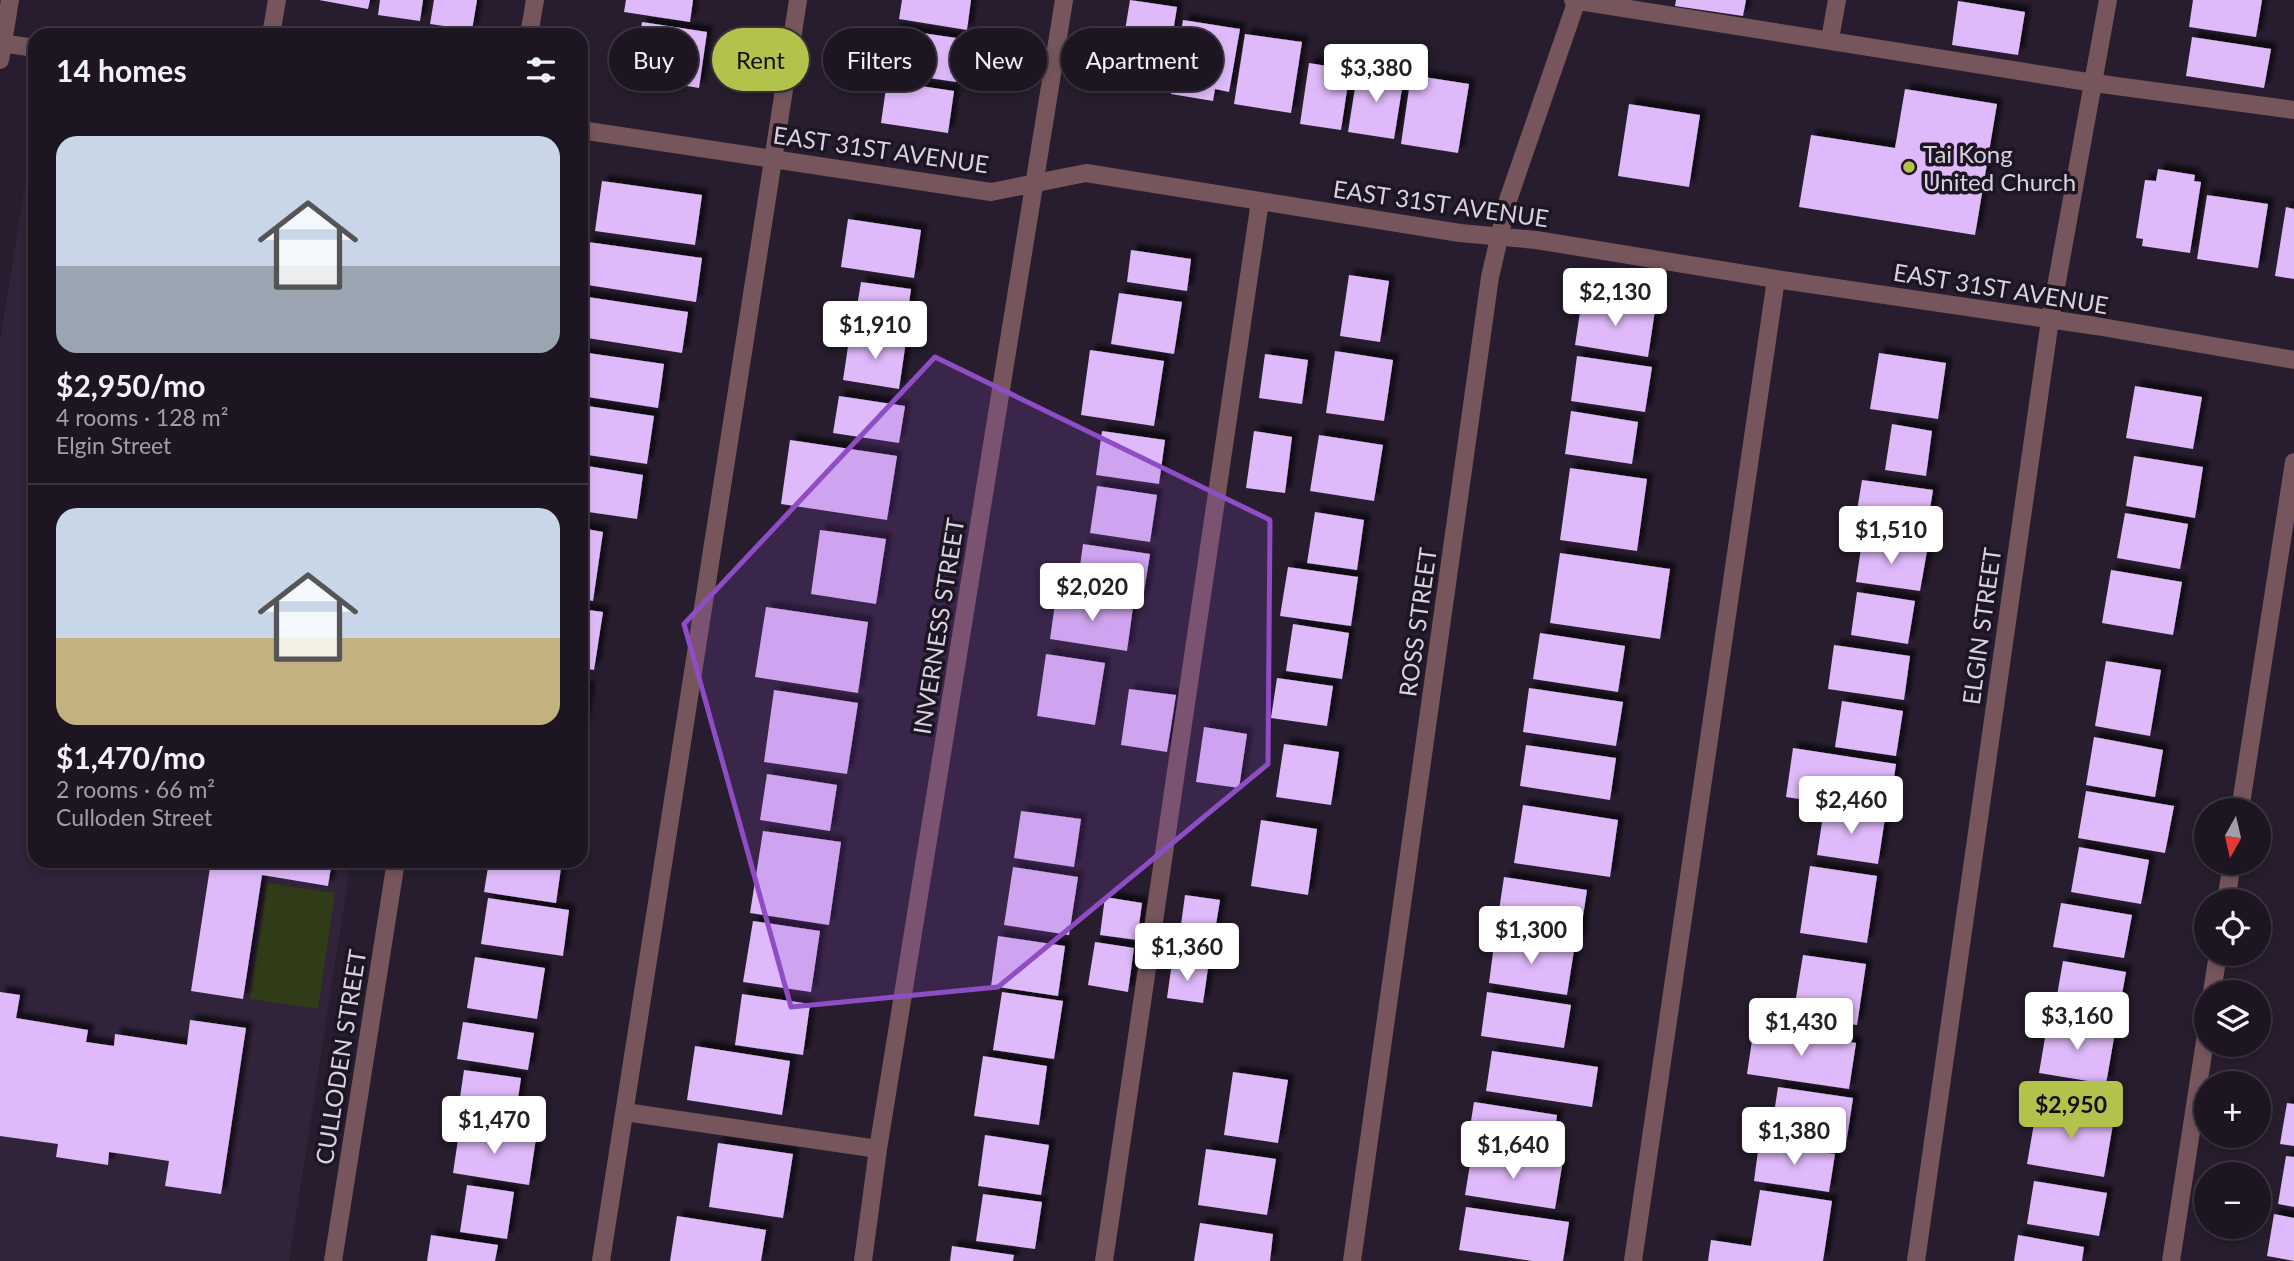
<!DOCTYPE html>
<meta charset="utf-8">
<style>
:root{--surface:#1d1622;--page:#2a232f;--text:#f1f3f6;--muted:#a09fa5;--line:#3b3540;--accent:#b3c24b}
body{margin:0;font-family:Lato,sans-serif;background:var(--page);color:var(--text);height:100vh;display:flex;flex-direction:column;font-size:26px;white-space:nowrap}
*{box-sizing:border-box;margin:0}
p{font-size:23px;color:var(--muted)}
.icon{flex:none;width:38px;height:38px;fill:none;stroke:currentColor;stroke-width:2;stroke-linecap:round;stroke-linejoin:round}
.map{position:relative;flex:1;overflow:hidden}
.side{position:absolute;left:28px;top:28px;width:560px;height:840px;display:flex;flex-direction:column;background:var(--surface);border-radius:21px;box-shadow:0 4px 10px #0003,0 0 0 2px var(--line)}
.side>*{flex:none}
.guide{position:absolute;left:609px;top:28px;width:665px;height:63px;display:flex;gap:14px}
.needle{width:46px;rotate:188deg}
.fabs{position:absolute;left:2194px;top:798px;display:grid;gap:14px}
.fabs a{display:grid;place-items:center;width:77px;height:77px;border-radius:50%;background:var(--surface);box-shadow:0 4px 10px #0003,0 0 0 2px var(--line);font-size:35px}
.price{position:absolute;translate:-50% -60px;padding:0 16px;border-radius:7px;background:#fff;color:#222;font-size:23px;line-height:46px;filter:drop-shadow(0 2px 4px #0008)}
.price::after{content:'';position:absolute;left:50%;top:42px;width:21px;height:16px;margin-left:-10px;background:inherit;clip-path:polygon(0 0,100% 0,50% 100%)}
.price.active{background:var(--accent);color:#111}
ul{padding:0;list-style:none}
li{display:grid;align-content:center;gap:14px;height:371px;padding:0 28px}
li+li{border-top:2px solid var(--line)}
li span{display:grid;place-items:center;height:217px;border-radius:21px;color:#555}
li>.icon{margin-inline-start:auto}
span .icon{width:126px;height:126px;fill:#fffc;stroke-width:1}
li b{font-size:30px}
h2{display:flex;justify-content:space-between;align-items:center;height:84px;padding:0 28px;font-size:30px}
.pill{padding:0 24px;border-radius:32px;background:var(--surface);box-shadow:0 4px 10px #0003,0 0 0 2px var(--line);font-size:24px;line-height:63px}
.pill.active{background:var(--accent);color:#111}
.map>svg:first-child{display:block}
.built{fill:#30233a}
.green{fill:#303b17}
.building{fill:#dfbafa;filter:url(#shadow)}
.lines{fill:none;stroke-linecap:round;stroke-linejoin:round}
.minor{stroke:#76565c;stroke-width:18}
.marked{fill:#8e4dc5;fill-opacity:0.2;stroke:#8e4dc5;stroke-width:5;stroke-linejoin:round}
.poi-dot{fill:#b3c24b;stroke:#1d1424;stroke-width:2.5}
.labels{text-anchor:middle;dominant-baseline:central;stroke-width:7;stroke-linejoin:round;paint-order:stroke}
.street-label{font-size:24px;fill:#d8d2dd;stroke:#1d1424}
.poi-label{font-size:24px;fill:#d8d2dd;stroke:#1d1424;text-anchor:start}
</style>
<div class="map">
<svg width="2294" height="1261" viewBox="0 0 2294 1261">
<defs>
<filter id="shadow"><feDropShadow dx="6" dy="-6" stdDeviation="2" flood-color="#0009"/></filter>
</defs>
<rect width="100%" height="100%" fill="#271d2e"/>
<path class="built" d="M35,122V861H351L289,1261H0V341Z"/>
<path class="green" d="M267,883L335,893L318,1009L250,999Z"/>
<path class="building" d="M319,0H370L368,9Z
M380,0H423L420,21L378,15Z
M434,0H477L472,30L430,24Z
M626,0H693L690,22L624,12Z
M902,0H971L967,30L899,19Z
M1130,0L1177,7L1172,38L1176,39L1168,90L1124,83L1128,56L1121,55Z
M1676,0H1746L1743,16L1675,6Z
M2193,0H2262L2256,37L2189,27Z
M1958,1L2025,12L2018,55L1952,45Z
M1183,20L1240,29L1229,92L1215,89L1213,101L1171,94Z
M642,22L707,32L699,88L633,77Z
M895,29L963,39L956,82L888,72Z
M1245,34L1302,42L1291,113L1234,104Z
M2192,37L2271,49L2264,88L2186,76Z
M1309,63L1350,70L1341,130L1300,124Z
M1358,69L1404,76L1394,139L1348,132Z
M1411,75L1469,84L1458,153L1401,144Z
M887,81L954,91L948,133L881,123Z
M1905,89L1997,104L1975,235L1799,207L1811,135L1895,148Z
M1629,104L1700,115L1689,187L1618,176Z
M2158,169L2195,175L2194,181L2201,182L2190,253L2142,246L2143,239L2136,238L2145,180L2156,181Z
M602,181L702,195L695,245L595,231Z
M2207,195L2268,204L2258,268L2197,259Z
M2286,207L2294,209V279L2275,276Z
M848,219L921,230L914,278L841,267Z
M588,242L702,258L696,302L581,284Z
M1131,250L1191,259L1187,291L1127,282Z
M1349,275L1389,281L1380,342L1340,336Z
M861,282L911,289L905,332L854,325Z
M1119,293L1182,302L1174,354L1111,344Z
M581,296L688,312L682,353L581,337Z
M1582,299L1655,310L1648,357L1575,345Z
M850,333L906,341L899,389L843,380Z
M1090,350L1164,361L1154,426L1081,415Z
M1335,351L1393,360L1384,421L1326,413Z
M581,352L664,364L658,408L581,396Z
M1879,353L1946,363L1938,419L1870,409Z
M1265,354L1308,360L1302,404L1259,398Z
M1577,356L1652,367L1645,412L1571,401Z
M2135,386L2202,397L2193,449L2126,438Z
M839,396L905,406L899,443L833,433Z
M581,405L654,416L647,464L581,454Z
M1571,411L1638,422L1632,464L1565,454Z
M1892,424L1932,431L1926,476L1885,470Z
M1102,431L1165,440L1159,484L1096,475Z
M1254,431L1292,437L1285,493L1246,488Z
M1319,435L1383,445L1374,501L1310,491Z
M790,440L897,456L887,520L781,504Z
M2134,456L2203,467L2195,518L2126,506Z
M581,465L643,475L637,519L581,511Z
M1570,468L1647,479L1637,551L1560,540Z
M1862,480L1933,490L1926,534L1855,523Z
M1097,486L1157,495L1150,542L1090,533Z
M1315,512L1364,520L1357,570L1307,563Z
M2125,513L2188,524L2180,569L2117,558Z
M581,528L603,532L593,601L581,599Z
M820,530L886,539L876,604L811,594Z
M1862,541L1927,551L1920,591L1856,582Z
M1083,544L1150,554L1143,598L1077,588Z
M1560,553L1670,569L1660,639L1550,623Z
M1288,567L1358,577L1351,626L1280,616Z
M2111,570L2182,582L2173,635L2102,623Z
M1857,592L1915,601L1908,644L1851,635Z
M1056,596L1133,607L1127,651L1050,639Z
M766,607L868,622L858,693L755,677Z
M581,609L603,612L594,670L581,668Z
M1293,624L1349,633L1342,679L1286,671Z
M1540,633L1625,646L1618,692L1533,679Z
M1834,645L1910,656L1904,700L1828,689Z
M1046,654L1105,663L1095,725L1037,716Z
M2106,661L2161,670L2150,736L2095,726Z
M1277,678L1333,686L1327,726L1271,718Z
M581,686L589,687L583,729H581Z
M1529,688L1623,702L1616,746L1523,732Z
M1129,689L1176,695L1167,752L1121,745Z
M774,690L858,703L847,774L764,762Z
M1842,701L1903,711L1896,756L1835,747Z
M1204,727L1247,734L1239,788L1196,782Z
M2094,737L2163,750L2155,797L2086,785Z
M1284,744L1339,752L1331,805L1276,797Z
M1526,745L1616,758L1610,800L1520,786Z
M1793,748L1896,764L1889,813L1786,797Z
M767,774L837,785L830,831L760,820Z
M2086,791L2174,806L2165,853L2078,838Z
M1523,805L1618,820L1610,877L1514,863Z
M1824,809L1885,818L1878,864L1817,855Z
M1021,811L1081,819L1074,867L1014,858Z
M1261,820L1317,829L1308,895L1251,886Z
M763,831L841,842L829,925L750,913Z
M2079,847L2149,860L2141,904L2071,892Z
M211,861H332L328,886L262,875L243,999L191,991Z
M489,861H562L556,903L484,892Z
M1810,866L1877,876L1867,943L1800,933Z
M1013,867L1078,877L1069,935L1004,925Z
M1504,877L1587,890L1579,943L1496,930Z
M1185,895L1220,900L1214,937L1180,932Z
M1105,897L1142,903L1137,940L1100,935Z
M488,898L569,910L563,956L481,944Z
M2061,903L2132,915L2124,958L2053,947Z
M753,921L820,931L811,992L743,982Z
M998,936L1065,946L1058,996L991,986Z
M1495,937L1574,950L1567,995L1489,983Z
M1095,942L1134,948L1128,992L1088,985Z
M1803,955L1866,964L1857,1025L1793,1016Z
M475,957L545,968L537,1019L467,1008Z
M2063,961L2126,972L2118,1017L2055,1007Z
M1172,962L1208,968L1203,1003L1167,998Z
M0,992L20,995L16,1018L88,1030L86,1042L114,1046L115,1034L187,1045L190,1020L246,1028L221,1194L165,1186L169,1161L109,1152L108,1165L56,1157L58,1144L0,1136Z
M1002,992L1063,1001L1054,1059L993,1050Z
M1487,992L1571,1005L1564,1048L1481,1036Z
M742,994L810,1004L803,1055L735,1045Z
M2048,1020L2115,1032L2106,1084L2039,1073Z
M463,1022L534,1033L528,1070L457,1059Z
M1754,1027L1856,1043L1849,1089L1747,1074Z
M695,1046L790,1061L782,1115L687,1100Z
M1492,1051L1598,1067L1592,1107L1486,1091Z
M983,1056L1047,1066L1039,1125L974,1116Z
M464,1070L521,1078L514,1126L457,1118Z
M1233,1072L1288,1080L1278,1143L1224,1135Z
M1778,1087L1853,1098L1846,1144L1771,1133Z
M1474,1102L1557,1115L1552,1153L1468,1140Z
M2287,1103L2294,1104V1146L2280,1144Z
M2037,1106L2114,1118L2104,1177L2027,1164Z
M460,1126L536,1138L529,1185L453,1173Z
M985,1135L1049,1145L1041,1195L978,1186Z
M718,1143L793,1154L783,1218L709,1207Z
M1759,1143L1835,1154L1829,1192L1754,1181Z
M1206,1149L1276,1159L1267,1215L1198,1205Z
M1472,1152L1562,1166L1555,1209L1465,1195Z
M2286,1156L2294,1157V1207L2278,1204Z
M2034,1181L2107,1193L2099,1236L2027,1224Z
M467,1185L514,1192L507,1239L460,1232Z
M1760,1190L1832,1201L1823,1261H1708L1711,1240L1751,1246Z
M983,1194L1042,1202L1035,1249L976,1241Z
M1466,1207L1569,1222L1563,1261H1532L1459,1250Z
M2274,1214L2294,1218V1261L2267,1256Z
M677,1216L766,1230L761,1261H670Z
M1200,1223L1273,1234L1270,1261H1194Z
M431,1235L498,1245L495,1261H427Z
M2018,1235L2084,1247L2082,1261H2014Z
M952,1246L1014,1255L1013,1261H950Z"/>
<g class="lines">
<path class="minor" d="M1573,0L2094,83L2294,110
M271,35L277,0
M529,35L535,0
M1830,39L1837,0
M0,43L35,48
M0,60L10,0
M581,130L991,192L1086,173L1460,233L1536,240L1776,279L2096,326L2294,360
M2240,810L2294,462
M2226,901L2232,863
M2212,992L2218,954
M625,1112L878,1149
M333,1261L396,861
M601,1261L798,0
M863,1261L878,1149L1064,0
M1104,1261L1260,201
M1352,1261L1490,277L1508,200L1577,0
M1633,1261L1776,279
M1916,1261L2050,320L2108,0
M2171,1261L2207,1028"/>
</g>
<path class="marked" d="M935,357L1270,520L1268,764L998,987L791,1007L684,624Z"/>
<circle class="poi-dot" cx="1909" cy="167" r="7"/>
<g class="labels">
<g class="street-label">
<text transform="translate(881 149) rotate(8)">EAST 31ST AVENUE</text>
<text transform="translate(1441 203) rotate(8)">EAST 31ST AVENUE</text>
<text transform="translate(2001 288) rotate(9)">EAST 31ST AVENUE</text>
<text transform="translate(1417 622) rotate(-82)">ROSS STREET</text>
<text transform="translate(938 626) rotate(-81)">INVERNESS STREET</text>
<text transform="translate(1981 626) rotate(-82)">ELGIN STREET</text>
<text transform="translate(340 1057) rotate(-81)">CULLODEN STREET</text>
</g>
<g class="poi-label">
<text x="1923" y="153">Tai Kong<tspan x="1923" dy="28">United Church</tspan></text>
</g>
</g>
</svg>
<div class="fabs">
<a><svg class="needle" viewBox="-14 -14 28 28"><path d="M0-13l5 13h-10z" fill="#e53935"/><path d="M0 13l5-13h-10z" fill="#a09fa5"/></svg></a>
<a><svg class="icon" aria-label="locate" viewBox="0 0 24 24"><circle cx="12" cy="12" r="6"/><path d="M12 2v4M12 18v4M2 12h4M18 12h4"/></svg></a>
<a><svg class="icon" aria-label="layers" viewBox="0 0 24 24"><path d="M12 4l9 5-9 5-9-5zM3 14l9 5 9-5"/></svg></a>
<a>+</a>
<a>−</a>
</div>
<b class="price" style="left:1376px;top:104px">$3,380</b>
<b class="price" style="left:1615px;top:328px">$2,130</b>
<b class="price" style="left:875px;top:361px">$1,910</b>
<b class="price" style="left:1891px;top:566px">$1,510</b>
<b class="price" style="left:1092px;top:623px">$2,020</b>
<b class="price" style="left:1851px;top:836px">$2,460</b>
<b class="price" style="left:1531px;top:966px">$1,300</b>
<b class="price" style="left:1187px;top:983px">$1,360</b>
<b class="price" style="left:2077px;top:1052px">$3,160</b>
<b class="price" style="left:1801px;top:1058px">$1,430</b>
<b class="price active" style="left:2071px;top:1141px">$2,950</b>
<b class="price" style="left:494px;top:1156px">$1,470</b>
<b class="price" style="left:1794px;top:1167px">$1,380</b>
<b class="price" style="left:1513px;top:1181px">$1,640</b>
<div class="guide">
<a class="pill">Buy</a>
<a class="pill active">Rent</a>
<a class="pill">Filters</a>
<a class="pill">New</a>
<a class="pill">Apartment</a>
</div>
<section class="side">
<h2>14 homes<svg class="icon" aria-label="filters" viewBox="0 0 24 24"><path d="M4 7h16M4 17h16"/><circle cx="9" cy="7" r="2"/><circle cx="15" cy="17" r="2"/></svg></h2>
<ul>
<li><span style="background:linear-gradient(#c9d6e8 60%,#9aa5b1 0)"><svg class="icon" aria-label="home" viewBox="0 0 24 24"><path d="M3 11l9-7 9 7M6 9v11h12V9"/></svg></span><div><b>$2,950/mo</b><p>4 rooms · 128 m²</p><p>Elgin Street</p></div></li>
<li><span style="background:linear-gradient(#c9d6e8 60%,#c2b280 0)"><svg class="icon" aria-label="home" viewBox="0 0 24 24"><path d="M3 11l9-7 9 7M6 9v11h12V9"/></svg></span><div><b>$1,470/mo</b><p>2 rooms · 66 m²</p><p>Culloden Street</p></div></li>
</ul>
</section>
</div>
